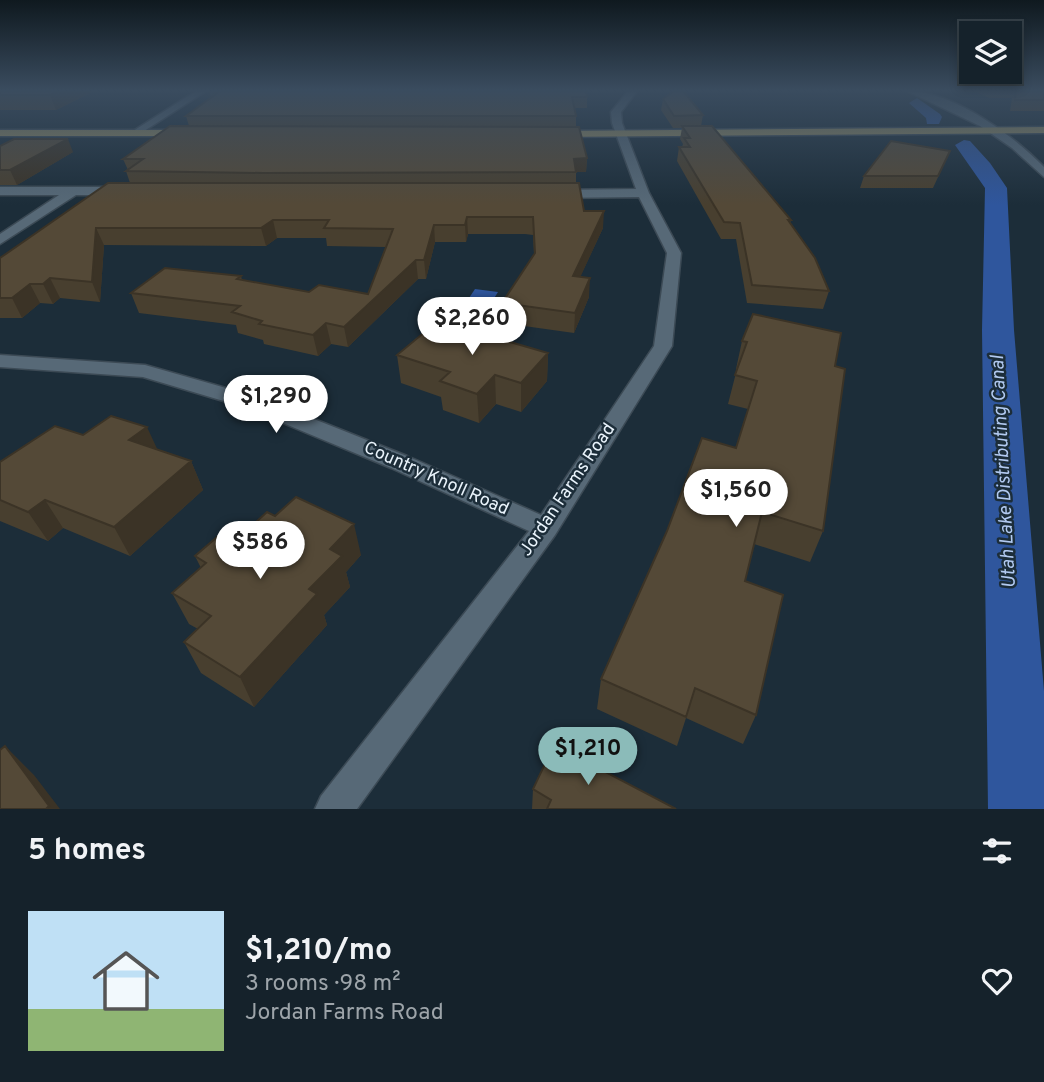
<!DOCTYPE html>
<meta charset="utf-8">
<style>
:root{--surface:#15222b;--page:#222f37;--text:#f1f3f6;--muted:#9da4a9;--line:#343f47;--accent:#8bbbb9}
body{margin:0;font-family:Overpass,sans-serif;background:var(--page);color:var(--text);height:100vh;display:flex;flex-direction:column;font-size:26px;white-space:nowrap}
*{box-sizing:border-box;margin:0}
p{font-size:23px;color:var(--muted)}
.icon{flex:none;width:38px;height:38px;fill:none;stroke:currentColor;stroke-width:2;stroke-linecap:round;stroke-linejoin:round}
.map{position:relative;height:809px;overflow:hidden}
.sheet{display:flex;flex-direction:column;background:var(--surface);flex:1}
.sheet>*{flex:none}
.fabs{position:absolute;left:959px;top:21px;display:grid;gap:14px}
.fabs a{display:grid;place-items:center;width:63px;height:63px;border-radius:0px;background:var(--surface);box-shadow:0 4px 10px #0003,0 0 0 2px var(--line);font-size:35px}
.price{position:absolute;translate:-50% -60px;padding:0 16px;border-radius:24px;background:#fff;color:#222;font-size:23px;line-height:46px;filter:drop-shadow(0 2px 4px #0008)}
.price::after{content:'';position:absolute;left:50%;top:42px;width:21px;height:16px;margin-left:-10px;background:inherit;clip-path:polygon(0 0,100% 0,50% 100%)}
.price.current{background:var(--accent);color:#111}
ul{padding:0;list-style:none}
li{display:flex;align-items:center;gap:21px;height:175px;padding:0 28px}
li span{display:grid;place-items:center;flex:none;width:196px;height:140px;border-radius:0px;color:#555}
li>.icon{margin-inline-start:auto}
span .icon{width:84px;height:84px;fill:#fffc;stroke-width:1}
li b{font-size:30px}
h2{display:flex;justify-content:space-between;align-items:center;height:84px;padding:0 28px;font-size:30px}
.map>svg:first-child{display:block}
.water{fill:#2f569d}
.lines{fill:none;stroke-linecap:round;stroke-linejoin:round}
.canal{fill:#2f569d;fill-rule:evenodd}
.minor-casing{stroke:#3c4a55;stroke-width:3}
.tertiary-casing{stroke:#3c4a55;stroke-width:3}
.primary-casing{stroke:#3c4a55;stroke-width:3}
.minor{fill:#576977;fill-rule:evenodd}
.tertiary{fill:#576977;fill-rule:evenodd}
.primary{fill:#948c63;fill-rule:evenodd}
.wall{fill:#483f2f}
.shaded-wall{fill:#3b3326}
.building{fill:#544937;stroke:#3b3326;stroke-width:2}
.labels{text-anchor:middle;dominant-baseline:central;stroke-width:5;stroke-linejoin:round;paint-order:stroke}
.street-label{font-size:18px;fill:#e9f3fb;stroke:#1c2d39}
.water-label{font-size:19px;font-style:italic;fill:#b2caf1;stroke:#1c2d39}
</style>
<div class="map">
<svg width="1044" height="809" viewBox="0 0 1044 809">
<rect width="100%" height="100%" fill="#1c2d39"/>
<path class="water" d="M475,289L498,292L485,313L461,310Z"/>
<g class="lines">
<path class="canal" d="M917,98L940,114L942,117L939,124H927L926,118L909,103Z
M964,140L970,141L990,163L1007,188L1014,330L1044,691V809H988L982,330L985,188L955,145Z"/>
<g class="minor-casing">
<path id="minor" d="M196,91H206L138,135L130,133Z
M628,91H637L621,112L622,123L649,193L681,253L672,346L555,535L357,809H315L321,796L529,531L391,468L247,408L143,377L0,367V355L145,365L261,398L407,456L541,515L654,346L667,253L639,197L552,198L546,194L552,190L636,189L612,123L611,112Z
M0,187H124L130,191L124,195H76L0,244V234L59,195H0Z"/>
</g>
<g class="tertiary-casing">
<path id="tertiary" d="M907,91C953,91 1013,135 1044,167V177L1012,148L980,126Z"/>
</g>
<g class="primary-casing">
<path id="primary" d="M1044,127V133L552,137L547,134L552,131Z
M0,130H187L192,133L187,136H0Z"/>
</g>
<use href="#minor" class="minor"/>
<use href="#tertiary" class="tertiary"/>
<use href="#primary" class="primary"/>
</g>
<path class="wall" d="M0,91H94L56,110H0Z
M209,91H586L587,97V108H575L576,116V127L587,158L586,172H576V183L584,211L603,228L580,277L589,297L574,333L503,323L502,303L534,254L533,235L525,234H468L466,242H435L426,279H418L348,347L331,344L318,356L264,344L263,340L238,333L236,325L139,313L131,293L241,276L242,280L309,292L368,294L386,247L327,246L326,238H277L266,246L104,245L100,302L60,298L53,304L40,303L22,318H0V258L130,183L126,171L128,170L123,159L189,126L186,116L211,98Z
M974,91H1044V111H1010L1012,98H989Z
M663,99L703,115L701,126L791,220L790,223L829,291L823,309L747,303L736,239H721L677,161L679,147H682L683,144L680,139L682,128H673L661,110Z
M0,146L73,152L17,185H0Z
M950,151L933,188H860L864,176Z
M742,341L835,366L823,531L810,562L754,544L745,581L756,715L743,744L686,718L677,746L597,709L601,679L736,448L748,409L728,404L737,369H736Z
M548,353L547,381L521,412L496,404L479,423L443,410L441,397L401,383L397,355Z
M83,435L157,450L191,461L203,490L130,556L63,528L48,541L0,521V462Z
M275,516L361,555L346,572L350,587L324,615L327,625L254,707L201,673L184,642L198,629L189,624L172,593L201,568L195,556Z
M533,789L676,809H532Z"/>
<path class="shaded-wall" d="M58,91H94L56,110L50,95Z
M68,139L73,152L17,185L10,170Z
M587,158L586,172H576L574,159Z
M604,211L603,228L572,295L573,276Z
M467,217L468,234L466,242L465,225Z
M273,220L277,238L266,246L261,228Z
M434,225L435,242L426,279L424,260Z
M96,228L104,245L100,302L92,282Z
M416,260L418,279L348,347L344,327Z
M50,278L60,298L53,304L43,284Z
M590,278L589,297L574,333L575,313Z
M30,284L40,303L22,318L12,298Z
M326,323L331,344L318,356L313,335Z
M548,353L547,381L521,412V383Z
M495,375L496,404L479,423L477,394Z
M147,427L160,455L129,440Z
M191,461L203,490L130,556L114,527Z
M45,500L63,528L48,541L28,512Z
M354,524L361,555L346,572L350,587L324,615L327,625L254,707L240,677L309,589L330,549Z
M5,746L34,775L60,809H46Z"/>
<path class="building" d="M0,91H58L50,95H0Z
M220,91H586L587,97H572L576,116H186Z
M674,91H683L703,115L674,116L663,99Z
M1016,91H1044V100H1015Z
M170,126L579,127L587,158L574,159L576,172L263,173L126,171L143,159H123Z
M682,126H712L791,220H788L815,258L829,291L752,285L740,223L724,222L679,147H690L684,138H690Z
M14,139H68L10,170H0V146Z
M891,141L950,151L938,176H864Z
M108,183H579L584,211H604L573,276L590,278L575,313L502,303L535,253L533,217H467L465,225H434L424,260H416L344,327L326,323L313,335L259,324L262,321L232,312L240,306L131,293L165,268L241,276L237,279L309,292L319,285L368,294L393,229L324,228L329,220H273L261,228H96L92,282L50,278L43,284H30L12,298H0V258Z
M753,314L841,333L835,366L845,369L823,531L762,512L745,581L783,595L756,715L695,688L686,717L601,679L667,531L702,438L736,448L757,381L735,375L747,342L742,341Z
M438,321L548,353L521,383L495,375L477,394L440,381L450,372L397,355Z
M111,416L147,427L129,440L191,461L114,527L45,500L28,512L0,500V462L55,426L83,435Z
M296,497L354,524L330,549L342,556L309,589L317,594L240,677L184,642L211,616L172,593L206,563L195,556L230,526L244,533L267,512L275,516Z
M554,745L676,809H547L551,800L533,789Z
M5,746L49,806L46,809H0V750Z"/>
<linearGradient id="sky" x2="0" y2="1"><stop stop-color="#0f191f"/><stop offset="0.44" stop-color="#3a4c5f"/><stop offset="1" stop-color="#3a4c5f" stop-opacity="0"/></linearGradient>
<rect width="1044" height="205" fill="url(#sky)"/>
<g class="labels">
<g class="street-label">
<text transform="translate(436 479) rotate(24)">Country Knoll Road</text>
<text transform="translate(568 490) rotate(-56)">Jordan Farms Road</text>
</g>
<g class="water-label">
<text transform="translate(1004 472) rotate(-93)">Utah Lake Distributing Canal</text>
</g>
</g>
</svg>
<div class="fabs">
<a><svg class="icon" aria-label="layers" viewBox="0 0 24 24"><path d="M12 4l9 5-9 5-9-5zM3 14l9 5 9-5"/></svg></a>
</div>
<b class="price" style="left:472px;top:357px">$2,260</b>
<b class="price" style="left:276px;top:435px">$1,290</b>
<b class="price" style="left:736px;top:529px">$1,560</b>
<b class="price" style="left:260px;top:581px">$586</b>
<b class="price current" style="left:588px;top:787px">$1,210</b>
</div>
<section class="sheet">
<h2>5 homes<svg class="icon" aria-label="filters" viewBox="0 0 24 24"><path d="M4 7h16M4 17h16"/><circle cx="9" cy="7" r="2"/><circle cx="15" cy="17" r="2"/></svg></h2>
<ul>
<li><span style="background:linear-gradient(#bfe0f5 70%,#8fb573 0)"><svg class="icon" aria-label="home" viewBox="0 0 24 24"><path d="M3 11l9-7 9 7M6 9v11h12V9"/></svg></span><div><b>$1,210/mo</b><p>3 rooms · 98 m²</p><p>Jordan Farms Road</p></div><svg class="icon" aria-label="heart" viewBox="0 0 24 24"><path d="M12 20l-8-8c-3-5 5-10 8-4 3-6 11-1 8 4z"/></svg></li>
</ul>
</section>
